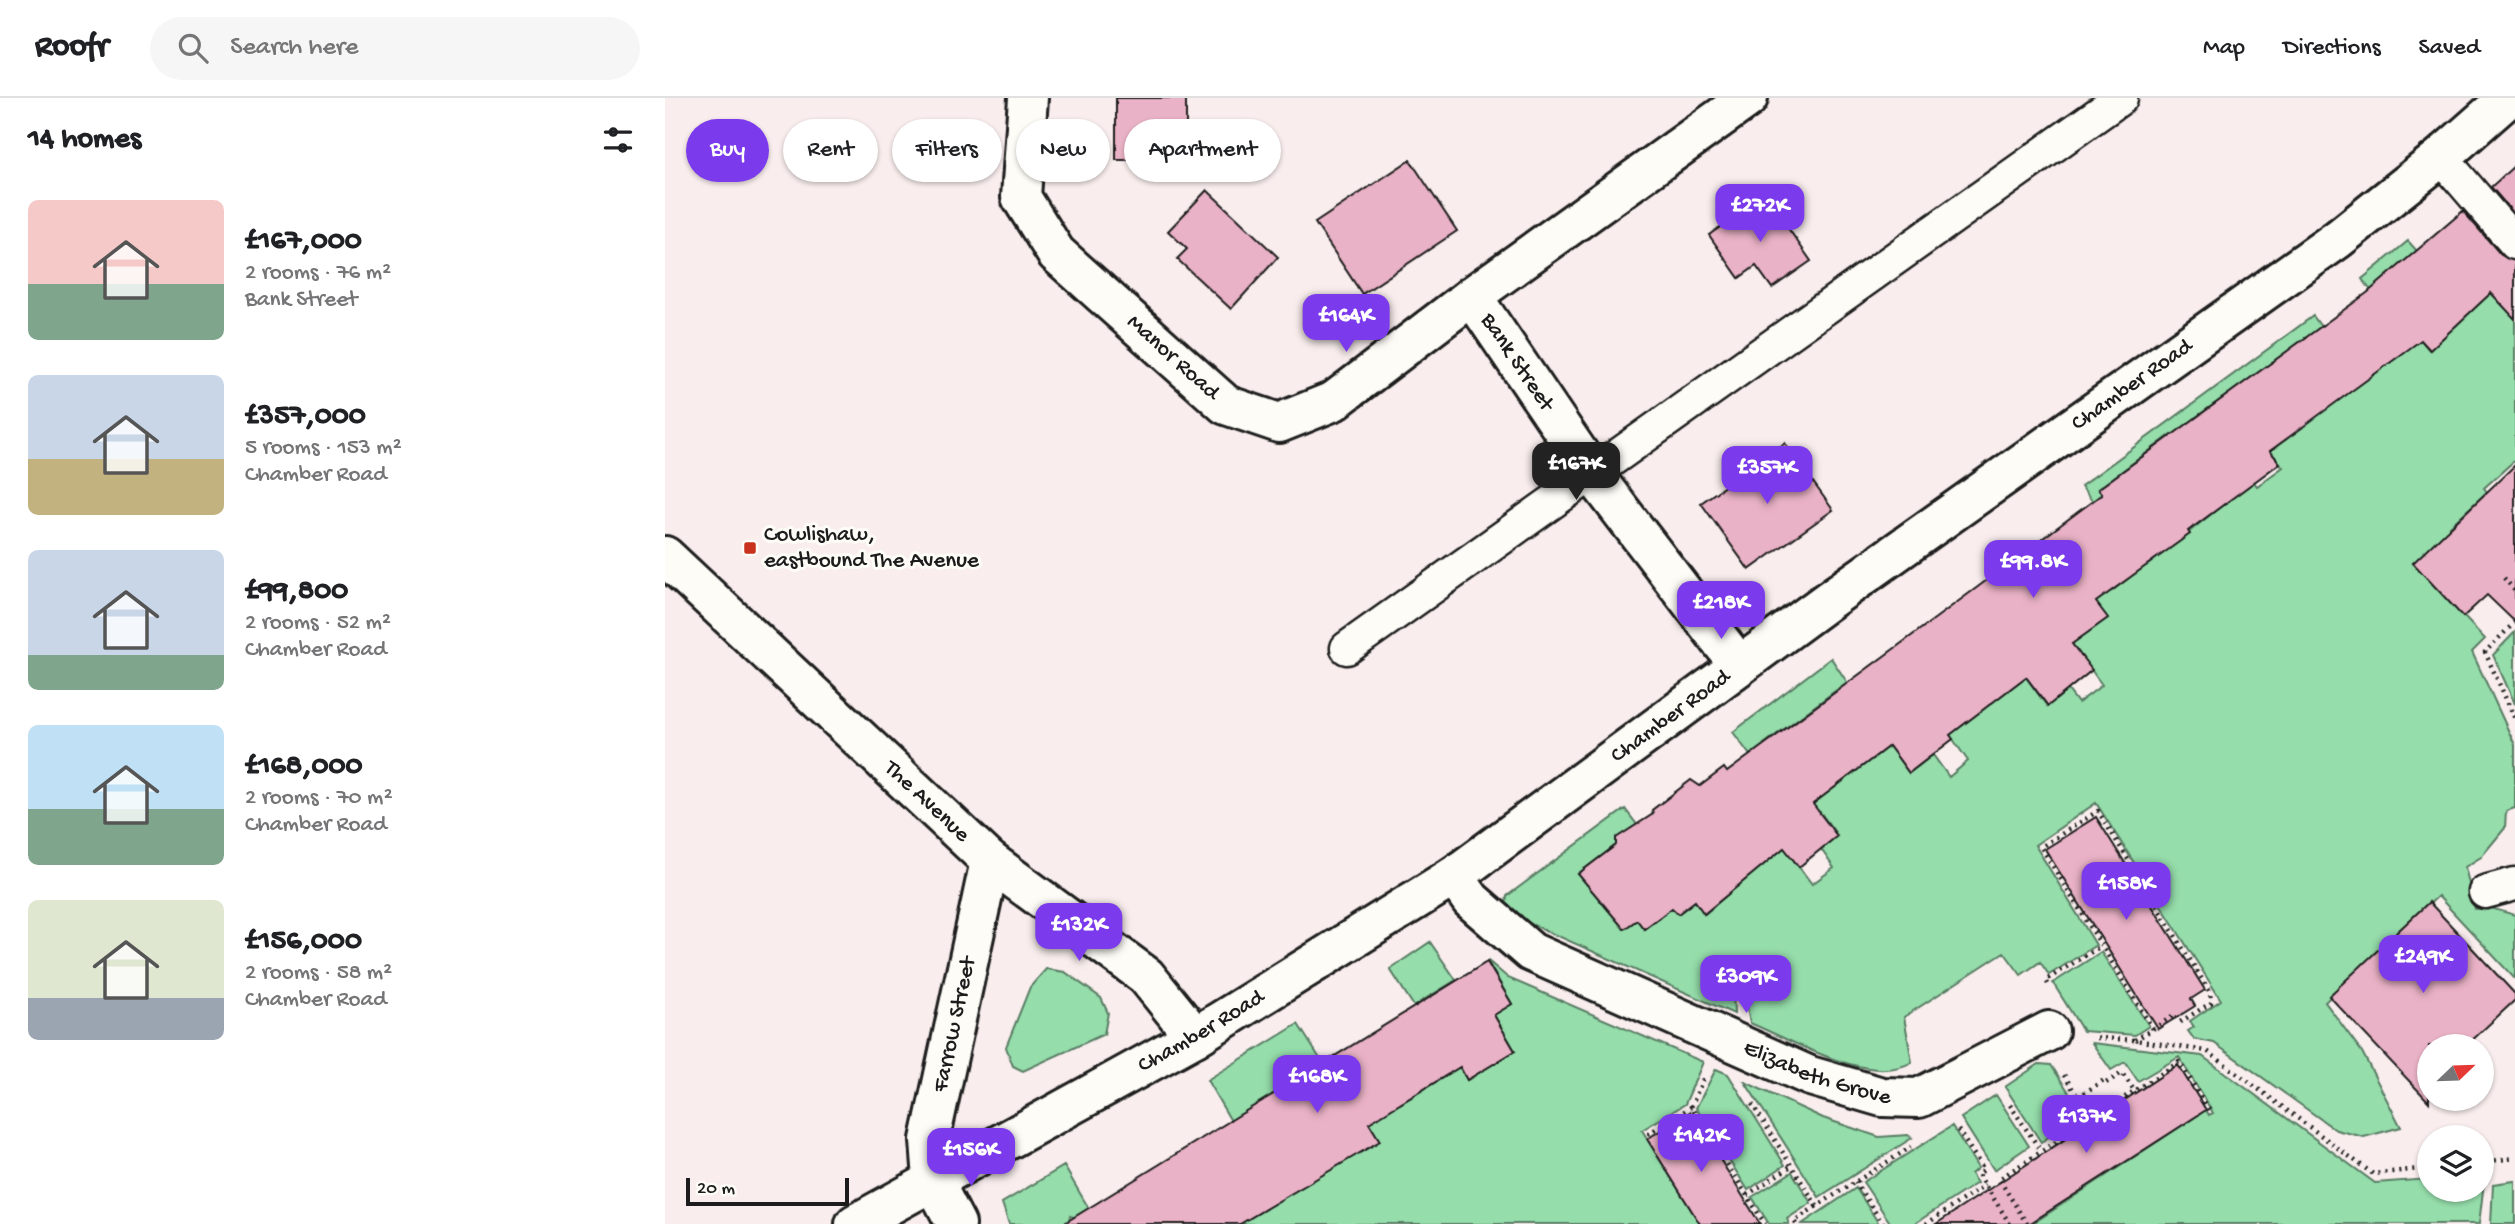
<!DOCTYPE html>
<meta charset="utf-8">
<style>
:root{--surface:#fff;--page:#f6f6f6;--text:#202124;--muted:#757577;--line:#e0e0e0;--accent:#7c3aed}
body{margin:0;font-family:"Gochi Hand",sans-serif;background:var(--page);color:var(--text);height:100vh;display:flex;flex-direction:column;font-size:26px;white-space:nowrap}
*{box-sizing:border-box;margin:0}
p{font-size:23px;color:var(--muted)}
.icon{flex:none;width:38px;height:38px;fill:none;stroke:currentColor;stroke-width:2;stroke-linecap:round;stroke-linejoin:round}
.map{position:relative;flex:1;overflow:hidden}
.drawer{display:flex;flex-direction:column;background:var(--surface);width:665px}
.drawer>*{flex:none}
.guide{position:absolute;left:21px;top:21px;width:665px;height:63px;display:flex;gap:14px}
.needle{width:46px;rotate:67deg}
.controls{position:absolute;left:1752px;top:936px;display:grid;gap:14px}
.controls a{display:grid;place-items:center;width:77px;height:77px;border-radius:50%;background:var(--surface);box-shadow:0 2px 5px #0004;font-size:35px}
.scale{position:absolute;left:21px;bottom:18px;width:163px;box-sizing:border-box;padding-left:7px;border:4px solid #1c1c1c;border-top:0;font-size:19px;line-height:24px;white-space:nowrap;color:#1c1c1c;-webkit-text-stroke:5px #fdfcf7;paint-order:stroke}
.price{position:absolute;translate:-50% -60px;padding:0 16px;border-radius:14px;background:var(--accent);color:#fff;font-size:23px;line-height:46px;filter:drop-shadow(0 2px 4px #0008)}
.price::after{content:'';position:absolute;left:50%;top:42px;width:21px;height:16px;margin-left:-10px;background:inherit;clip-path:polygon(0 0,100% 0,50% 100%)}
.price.selected{background:#222;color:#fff}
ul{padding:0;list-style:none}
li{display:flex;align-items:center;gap:21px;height:175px;padding:0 28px}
li span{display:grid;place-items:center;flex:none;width:196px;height:140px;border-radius:10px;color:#555}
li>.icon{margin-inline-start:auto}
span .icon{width:84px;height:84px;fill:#fffc;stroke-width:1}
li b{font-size:30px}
h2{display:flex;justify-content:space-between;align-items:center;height:84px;padding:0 28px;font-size:30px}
.pill{padding:0 24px;border-radius:32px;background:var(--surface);box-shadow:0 2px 5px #0004;font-size:24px;line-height:63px}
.pill.selected{background:var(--accent);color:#fff}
header{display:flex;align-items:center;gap:42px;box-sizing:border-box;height:98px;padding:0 35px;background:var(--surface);border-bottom:2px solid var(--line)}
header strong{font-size:33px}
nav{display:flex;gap:38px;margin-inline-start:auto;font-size:24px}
.search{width:490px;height:63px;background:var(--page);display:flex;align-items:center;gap:18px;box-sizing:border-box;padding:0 24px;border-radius:38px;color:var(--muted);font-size:26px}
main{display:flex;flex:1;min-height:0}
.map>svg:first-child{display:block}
.green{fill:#95ddab;stroke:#587c64;stroke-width:2;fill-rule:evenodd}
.building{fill:#eab2c6;stroke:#1c1c1c;stroke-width:2}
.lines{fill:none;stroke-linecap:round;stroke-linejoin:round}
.lane-casing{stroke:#1c1c1c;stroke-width:37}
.street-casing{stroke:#1c1c1c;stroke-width:44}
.path{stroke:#1c1c1c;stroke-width:4.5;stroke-dasharray:2 5;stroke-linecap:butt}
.lane{stroke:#fdfcf7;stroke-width:32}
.street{stroke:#fdfcf7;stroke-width:38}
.poi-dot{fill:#c8321e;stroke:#fdfcf7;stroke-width:2.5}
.labels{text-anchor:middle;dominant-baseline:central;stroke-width:6;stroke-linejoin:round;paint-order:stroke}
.street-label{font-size:23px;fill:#1c1c1c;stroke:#fdfcf7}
.poi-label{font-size:23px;fill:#1c1c1c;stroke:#fdfcf7;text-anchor:start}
</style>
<header>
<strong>Roofr</strong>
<div class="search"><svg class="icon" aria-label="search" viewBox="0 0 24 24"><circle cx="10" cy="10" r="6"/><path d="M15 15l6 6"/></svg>Search here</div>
<nav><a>Map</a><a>Directions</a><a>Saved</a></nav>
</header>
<main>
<section class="drawer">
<h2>14 homes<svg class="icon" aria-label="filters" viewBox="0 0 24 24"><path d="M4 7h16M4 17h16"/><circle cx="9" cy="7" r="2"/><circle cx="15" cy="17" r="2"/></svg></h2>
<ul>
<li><span style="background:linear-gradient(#f6c9c9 60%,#7fa58c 0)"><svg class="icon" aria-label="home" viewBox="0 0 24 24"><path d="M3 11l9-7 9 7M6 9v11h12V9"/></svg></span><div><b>£167,000</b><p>2 rooms · 76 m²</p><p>Bank Street</p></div></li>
<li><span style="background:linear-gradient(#c9d6e8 60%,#c2b280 0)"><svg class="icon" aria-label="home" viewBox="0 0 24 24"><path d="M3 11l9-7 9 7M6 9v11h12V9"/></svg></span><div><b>£357,000</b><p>5 rooms · 153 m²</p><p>Chamber Road</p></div></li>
<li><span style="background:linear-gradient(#c9d6e8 75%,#7fa58c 0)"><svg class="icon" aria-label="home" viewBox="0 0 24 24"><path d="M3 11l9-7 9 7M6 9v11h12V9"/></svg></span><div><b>£99,800</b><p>2 rooms · 52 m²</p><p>Chamber Road</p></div></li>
<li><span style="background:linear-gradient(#bfe0f5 60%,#7fa58c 0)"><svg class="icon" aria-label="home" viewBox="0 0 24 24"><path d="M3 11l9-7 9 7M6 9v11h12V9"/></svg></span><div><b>£168,000</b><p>2 rooms · 70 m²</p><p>Chamber Road</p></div></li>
<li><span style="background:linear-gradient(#dfe7d0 70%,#9aa5b1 0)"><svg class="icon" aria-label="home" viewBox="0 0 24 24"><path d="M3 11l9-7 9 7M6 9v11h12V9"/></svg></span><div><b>£156,000</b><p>2 rooms · 58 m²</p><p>Chamber Road</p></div></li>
</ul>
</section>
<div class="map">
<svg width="1850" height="1126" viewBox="0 0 1850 1126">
<rect width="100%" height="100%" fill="#f9eded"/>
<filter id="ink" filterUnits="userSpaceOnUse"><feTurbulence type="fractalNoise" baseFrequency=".0143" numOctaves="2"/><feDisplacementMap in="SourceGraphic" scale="14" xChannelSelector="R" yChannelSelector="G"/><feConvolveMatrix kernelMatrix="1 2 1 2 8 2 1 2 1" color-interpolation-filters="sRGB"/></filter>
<g filter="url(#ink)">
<path class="green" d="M1743,143L1752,153L1733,215L1764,252L1818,185L1850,201V362L1819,390L1822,394L1785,428L1787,430L1748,465L1820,541L1807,554L1850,647V710L1841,713L1840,730L1816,759L1800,769L1810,811L1826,810L1850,817V881L1773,798L1660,904L1697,954L1736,1029L1699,1039L1671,1032L1549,945L1529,941L1523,933L1529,929L1525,923L1556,902L1431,705L1370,747L1431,847L1384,877L1375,864L1356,877L1339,854L1239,919L1247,964C1205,989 1127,942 1085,925L1080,898L1094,887L1086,877L1068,889L1069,916L848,818L841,807L842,798L960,711L976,732L951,740V747L913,776L959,831L972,822L979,831L1007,810L1013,816L1030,803L1040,816L1118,748L1147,786L1169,770L1156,751L1172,737L1155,714L1147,720L1130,719L1068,634L1166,560L1182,584L1099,646L1146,707L1224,648L1244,675L1268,657L1284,679L1303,663L1274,621L1364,541L1413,605L1437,587L1403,540L1424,494L1439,483L1447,493L1465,479L1445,426L1416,388L1648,218L1657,230L1661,311L1734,258L1718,208L1697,181ZM1564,296L1637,330L1605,353L1618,369L1592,388L1579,371L1572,375L1531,319ZM1507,336L1560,405L1484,466L1451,422L1452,416L1433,391ZM1357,574L1399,595L1382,608Z
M1850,534V606L1828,557Z
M765,844L791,882L755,904L802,982L850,953L829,917L847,906L822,862L843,880L1038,964L1020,1006L977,1032L1035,1126H570L566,1023L542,982L633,926L659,967L693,1007L735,1006L782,977L777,952L725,871Z
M1436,854L1484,928L1470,937L1418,933L1388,885Z
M381,871L400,874L436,900L443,915L439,936L358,973L348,968L341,949L365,889Z
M1427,945L1537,958L1710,1085L1764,1081V1092H1816L1817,1076H1820L1814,1126H1367L1541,1012L1544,1017L1548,1015L1514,959L1473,983L1460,964L1446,972Z
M1374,966L1386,967L1418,1016L1376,1044L1340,989Z
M1051,971L1063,976L1120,1067L1083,1092L1031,1010Z
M1080,984L1158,1020L1214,1039L1243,1037L1247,1040L1154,1099Z
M1331,997L1364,1048L1329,1072L1296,1020Z
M1287,1028L1313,1070L1306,1076L1312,1085L1249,1126H1226L1198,1084Z
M399,1068L433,1126L405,1118L402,1126H344L337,1105Z
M1127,1074L1146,1105L1122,1121L1124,1126H1104L1087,1099Z
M1850,1083V1126H1826L1828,1086Z
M1191,1090L1214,1126H1137Z"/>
<path class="building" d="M451,0H521V62H451Z
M745,62L792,133L697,196L650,125Z
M1850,67V117L1826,89Z
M542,92L613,159L566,211L512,161L522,151L503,133Z
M1100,97L1146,163L1107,190L1091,168L1074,180L1044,137Z
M1798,113L1836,157L1850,163V221L1826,195L1765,252L1756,242L1605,353L1615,365L1523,433L1525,436L1431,504L1443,520L1407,546L1427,572L1383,608L1361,579L1285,637L1288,641L1244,675L1224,648L1148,706L1172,738L1134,769L1119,750L1039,816L1030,803L1013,816L1007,810L979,831L972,822L959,831L913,776L951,747V740L988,716L987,712L1026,682L1035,688L1059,670L1062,674L1310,491L1437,396L1433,391L1702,195Z
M1120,345L1168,412L1084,472L1036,405Z
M1850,367V524L1822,497L1798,519L1748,465Z
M1431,719L1540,892L1526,901L1530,908L1493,931L1380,751Z
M1764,804L1850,896V902L1801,948H1764V1004L1664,898Z
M822,864L847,906L829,917L850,953L802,982L795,969L704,1025L715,1043L575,1126H398Z
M1513,967L1541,1012L1364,1126H1271Z
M1025,1014L1053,1058L1095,1126H1035L982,1041Z"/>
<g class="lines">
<g class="lane-casing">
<path id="lane" d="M1776,59L1850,145
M682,550L1456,0
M1820,794L1850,786"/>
</g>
<g class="street-casing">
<g id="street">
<path id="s1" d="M363,0L356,99L391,155L561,307L614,325L669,303L807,198L1083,0"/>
<path id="s2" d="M807,198L927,375L1074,567"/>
<path id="s3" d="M0,458L325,763L481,878L530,939"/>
<path id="s4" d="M789,778L806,802L866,854L1145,978L1217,999L1254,1000L1384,933"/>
<path id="s5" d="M190,1126L530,939L789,778L1164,502L1673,141L1776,59L1843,0"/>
<path id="s6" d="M291,1126L268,1082L265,1042L325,763"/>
</g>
</g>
<path class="path" d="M1839,480L1850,493
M1850,524L1820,554L1850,621
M1383,886L1381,882L1436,848
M1432,940L1470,942L1542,953L1708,1076L1764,1070
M1470,942L1510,917L1515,924L1546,905L1545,894L1433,713L1376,749L1488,931
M1399,977L1426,1020
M1038,981L1026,1009L1100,1126
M1413,999L1439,982L1441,985L1457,975L1469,992
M1087,1006L1152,1108L1246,1049
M1345,1007L1376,1053
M1293,1032L1319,1072L1313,1076L1345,1126
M983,1036L1026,1009
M1816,1064L1850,1060
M1190,1084L1218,1126
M1082,1097L1126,1068
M1131,1126L1129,1123L1152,1108
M1261,1126L1320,1087
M1362,1126L1334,1081L1514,964L1545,1013"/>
<use href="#lane" class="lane"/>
<use href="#street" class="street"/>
</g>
</g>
<rect class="poi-dot" x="78" y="443" width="14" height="14" rx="3.5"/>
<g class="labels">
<g class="street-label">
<text stroke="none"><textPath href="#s1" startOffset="322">Manor Road</textPath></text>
<text stroke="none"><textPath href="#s2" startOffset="80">Bank Street</textPath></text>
<text stroke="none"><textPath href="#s5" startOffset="1530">Chamber Road</textPath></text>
<text stroke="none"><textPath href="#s5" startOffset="962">Chamber Road</textPath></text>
<text stroke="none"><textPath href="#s3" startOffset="359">The Avenue</textPath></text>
<text stroke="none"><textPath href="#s6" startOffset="208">Farrow Street</textPath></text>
<text stroke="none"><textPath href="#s5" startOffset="396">Chamber Road</textPath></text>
<text stroke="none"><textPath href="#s4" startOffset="420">Elizabeth Grove</textPath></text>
</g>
<g class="poi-label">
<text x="99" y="437">Cowlishaw,<tspan x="99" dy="26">eastbound The Avenue</tspan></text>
</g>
</g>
</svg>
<div class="controls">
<a><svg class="needle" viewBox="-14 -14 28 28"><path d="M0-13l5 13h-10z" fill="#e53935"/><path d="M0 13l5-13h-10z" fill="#757577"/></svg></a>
<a><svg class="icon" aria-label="layers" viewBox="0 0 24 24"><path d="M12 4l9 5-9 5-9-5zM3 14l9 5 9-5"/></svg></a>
</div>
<div class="scale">20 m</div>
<b class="price" style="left:1095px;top:146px">£272K</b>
<b class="price" style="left:681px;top:256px">£164K</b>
<b class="price selected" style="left:911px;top:404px">£167K</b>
<b class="price" style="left:1102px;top:408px">£357K</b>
<b class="price" style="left:1368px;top:502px">£99.8K</b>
<b class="price" style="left:1056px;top:543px">£218K</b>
<b class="price" style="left:1461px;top:824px">£158K</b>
<b class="price" style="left:414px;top:865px">£132K</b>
<b class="price" style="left:1758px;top:897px">£249K</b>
<b class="price" style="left:1081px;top:917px">£309K</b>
<b class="price" style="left:652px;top:1017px">£168K</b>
<b class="price" style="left:1421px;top:1057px">£137K</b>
<b class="price" style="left:1036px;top:1076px">£142K</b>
<b class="price" style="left:306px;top:1090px">£156K</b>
<div class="guide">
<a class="pill selected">Buy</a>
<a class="pill">Rent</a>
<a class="pill">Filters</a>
<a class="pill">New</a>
<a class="pill">Apartment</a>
</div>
</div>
</main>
